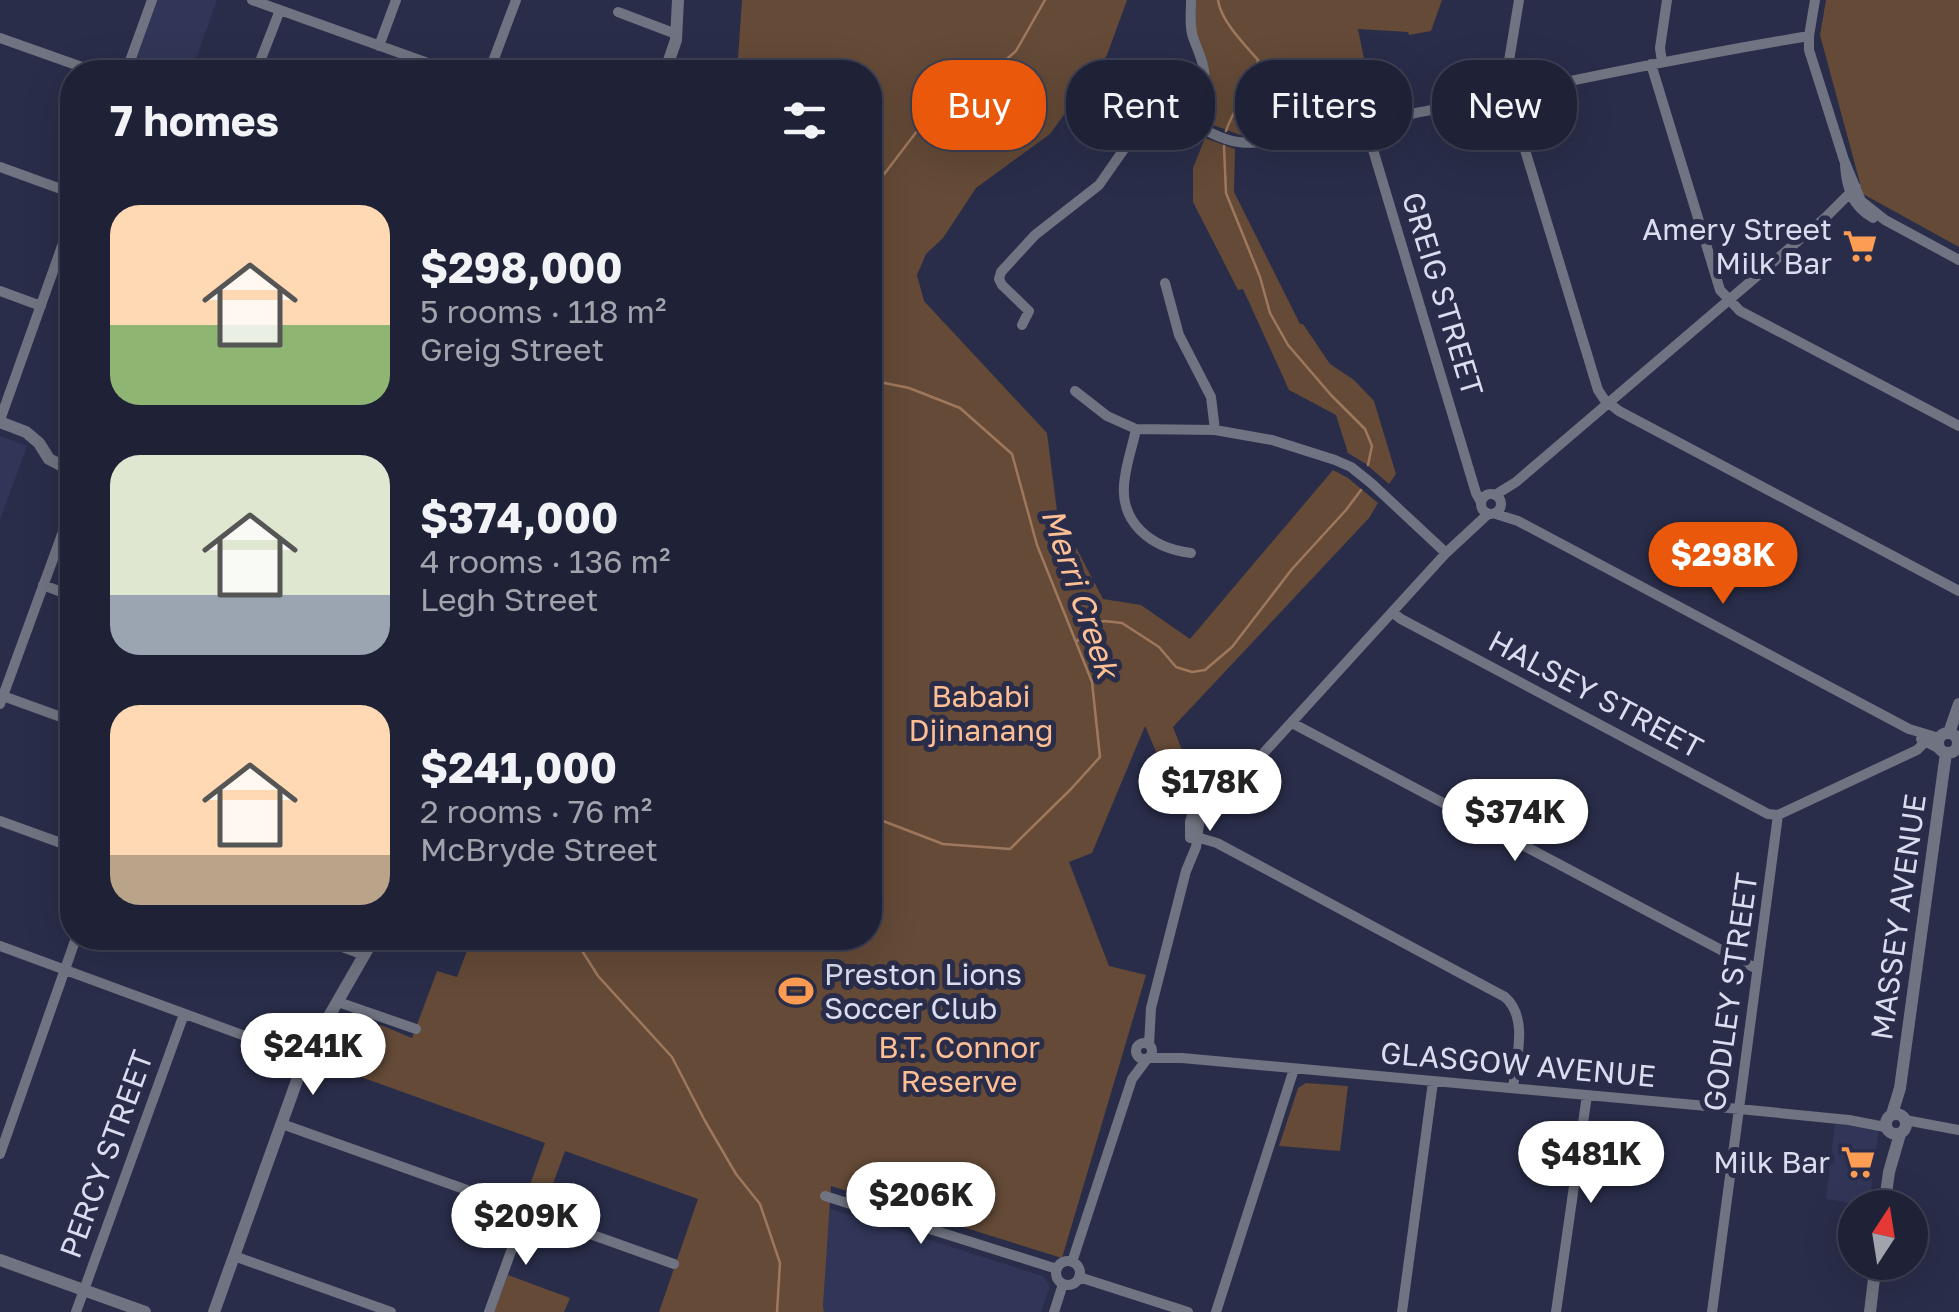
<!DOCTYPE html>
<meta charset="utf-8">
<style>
:root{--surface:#1f2237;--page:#272a3f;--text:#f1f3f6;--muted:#a1a4ad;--line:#3c3f52;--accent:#ea580c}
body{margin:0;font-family:"Golos Text",sans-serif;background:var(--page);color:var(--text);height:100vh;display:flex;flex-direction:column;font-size:38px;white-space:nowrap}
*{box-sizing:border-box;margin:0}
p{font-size:32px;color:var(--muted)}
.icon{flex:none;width:55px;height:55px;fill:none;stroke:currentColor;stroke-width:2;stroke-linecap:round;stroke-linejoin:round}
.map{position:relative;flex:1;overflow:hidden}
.side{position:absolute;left:60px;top:60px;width:822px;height:890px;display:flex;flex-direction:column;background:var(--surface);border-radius:40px;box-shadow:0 10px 40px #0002,0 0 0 2px var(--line)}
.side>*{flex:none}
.guide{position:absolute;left:912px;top:60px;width:895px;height:90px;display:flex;gap:20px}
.needle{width:65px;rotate:12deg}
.tools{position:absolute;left:1838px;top:1190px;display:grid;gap:20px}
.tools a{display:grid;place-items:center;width:90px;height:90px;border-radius:50%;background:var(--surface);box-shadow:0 10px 40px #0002,0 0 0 2px var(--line);font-size:50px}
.price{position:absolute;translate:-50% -85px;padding:0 22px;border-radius:35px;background:#fff;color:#222;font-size:32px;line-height:65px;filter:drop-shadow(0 2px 5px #0008)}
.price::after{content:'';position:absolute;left:50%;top:60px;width:30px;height:22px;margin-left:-15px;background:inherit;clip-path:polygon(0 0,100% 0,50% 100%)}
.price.on{background:var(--accent);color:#fff}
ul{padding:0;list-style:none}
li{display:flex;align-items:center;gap:30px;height:250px;padding:0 50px}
li span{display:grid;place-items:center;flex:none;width:280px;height:200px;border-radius:30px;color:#555}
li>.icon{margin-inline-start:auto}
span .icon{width:120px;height:120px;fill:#fffc;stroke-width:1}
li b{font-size:42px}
h2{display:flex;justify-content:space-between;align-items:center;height:120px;padding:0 50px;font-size:42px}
.chip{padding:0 35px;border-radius:40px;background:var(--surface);box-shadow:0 10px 40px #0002,0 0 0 2px var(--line);font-size:35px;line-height:90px}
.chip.on{background:var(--accent);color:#fff}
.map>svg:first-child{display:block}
.built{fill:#313557}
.green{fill:#644a37}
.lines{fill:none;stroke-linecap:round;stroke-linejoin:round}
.stream{stroke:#9e785d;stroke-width:2.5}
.minor{stroke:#707381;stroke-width:10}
.tertiary{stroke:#707381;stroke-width:12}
.labels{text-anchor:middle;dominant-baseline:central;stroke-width:10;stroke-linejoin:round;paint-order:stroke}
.poi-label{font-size:30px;fill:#daddef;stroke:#292d49;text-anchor:end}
.street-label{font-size:30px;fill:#daddef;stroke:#292d49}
.park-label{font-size:30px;fill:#fdbf93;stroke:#292d49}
.water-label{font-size:32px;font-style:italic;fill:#fec094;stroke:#292d49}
</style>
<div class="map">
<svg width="1959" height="1312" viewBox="0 0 1959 1312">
<rect width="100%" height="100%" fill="#292d49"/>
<path class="built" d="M157,0H217L191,72H131Z
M0,436L27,446L0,520Z
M1835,1123L1879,1128L1869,1206L1826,1199Z
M828,1208L1043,1276L1050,1286L1041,1312H824L823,1306Z"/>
<path class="green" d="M742,0H1127L1107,55L1050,134L976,188L943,238L926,254L917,275L924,301L1047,433L1057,511L1103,599L1141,605L1190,639L1333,470L1348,478L1378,503L1369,518L1173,727L1186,760L1164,770L1145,726L1092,853L1069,862L1109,966L1146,975L1062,1258L831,1186L823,1306L824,1312H659L698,1199L565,1151L544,1208L524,1201L545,1143L319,1062L342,1020C365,1015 391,1030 412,1038L437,971L457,977L472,938H870V72H737Z
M1195,0H1442L1431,31L1409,35L1408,32L1358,29L1374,108L1240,135L1208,123L1192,107L1208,65L1196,36Z
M1826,0H1959V247L1863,194L1820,35Z
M1205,138L1235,149L1234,192L1300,324H1303L1330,364L1354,380L1374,401L1396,474L1389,484L1366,464L1348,453L1336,415L1289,390L1243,289L1238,290L1193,202V168Z
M1306,1083L1348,1086L1340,1151L1279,1146L1298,1088Z
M508,1275L570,1298L564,1312H494Z"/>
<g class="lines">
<path class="stream" d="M1218,0C1221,21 1244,44 1258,60C1254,86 1234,106 1226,131
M1224,146L1226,193L1260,277L1270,313L1288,345L1331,395L1365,429L1372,446L1368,465
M870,188L885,173L927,118L980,82L1016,51L1045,0
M870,380L909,388L960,408L1012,454L1037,545L1092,682L1100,757L1071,789L1010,849L943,844L870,816
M1076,642L1097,623L1104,621L1122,623L1159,647L1176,667L1192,672L1205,670L1232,647L1292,569L1346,510L1361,490
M574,938L598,976L672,1057L705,1121L736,1174L760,1204L780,1263L777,1312"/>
<path class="minor" d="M252,0L453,72
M1519,0L1507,73L1508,94L1598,390L1604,399L1619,411L1959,591
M1815,0L1809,36V50L1844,160L1861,201L1885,220L1959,260
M618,12L676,34
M0,38L96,72
M379,46L396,0
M1662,62L1660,48L1667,0
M1651,64L1720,290L1740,311L1959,426
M126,72L152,0
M256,72L280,10
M489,72L516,0
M1142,72C1159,99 1204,137 1238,142C1260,145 1284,139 1306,135C1341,128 1376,121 1411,114C1543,87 1675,58 1809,36
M1182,112C1210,81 1209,78 1194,40C1189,28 1191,13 1191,0
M1365,123L1476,493L1481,502
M1845,166C1847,189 1852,206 1873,218
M0,167L72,193
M1165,283L1179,335L1211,397L1215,430
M0,291L41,306
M1022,325L1029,311L1002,285L999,279L1001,272L1035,235L1099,185L1136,132L1160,105L1166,103
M1075,391L1107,416L1136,429L1215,430L1272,440L1335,460L1351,467L1371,483L1446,553
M0,420L72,218
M1136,429C1133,445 1127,461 1125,477C1117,522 1151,548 1191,553
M1481 504a10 10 0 1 1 20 0a10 10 0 1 1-20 0Z
M1495,495L1516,482L1826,217L1856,187
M1496,514L1518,521L1909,729L1939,738
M43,585L72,596
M1392,612L1401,619L1768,814L1778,815
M3,696L72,721
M0,704L72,507
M1292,723L1757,969
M1921,739L1940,749
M1958,739H1959
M1958,747H1959
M0,821L72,847
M1190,835L1217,843L1505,997C1529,1018 1516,1059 1513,1088
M1190,838V822L1193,812L1211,801
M318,938L364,955
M0,946L305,1058
M338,1002L416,1029
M1136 1051a8 8 0 1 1 16 0a8 8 0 1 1-16 0Z
M1149,1045L1151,1008L1186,871L1196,847L1200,817L1218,803L1446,553L1488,514
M1149,1058H1182L1739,1109L1849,1120L1885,1127
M1905,1120L1959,1130
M282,1124L674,1264
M0,1154L76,938
M825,1196L1057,1269
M234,1256L391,1312
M1056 1273a12 12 0 1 1 24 0a12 12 0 1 1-24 0Z
M1072,1262L1132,1079L1147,1059
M1079,1277L1188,1312
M76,1312L184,1014
M489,1312L526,1210
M1054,1312L1063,1284
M1216,1312L1294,1069
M1402,1312L1433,1082
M1556,1312L1587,1095
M1712,1312L1778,815L1917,750L1925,742L1928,735"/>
<path class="tertiary" d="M665,72L676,40L678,0
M0,422L26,432L39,443L49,459L72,471
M1938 743a10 10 0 1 1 20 0a10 10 0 1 1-20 0Z
M1949,733L1959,704
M1886 1124a10 10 0 1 1 20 0a10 10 0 1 1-20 0Z
M1892,1114L1900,1088L1946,753
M1884,1208L1889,1172L1900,1134
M0,1260L145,1312
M214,1312L305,1058L374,938
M1870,1312L1876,1262"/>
</g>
<defs>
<g id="supermarket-bare" transform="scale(2.7)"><path d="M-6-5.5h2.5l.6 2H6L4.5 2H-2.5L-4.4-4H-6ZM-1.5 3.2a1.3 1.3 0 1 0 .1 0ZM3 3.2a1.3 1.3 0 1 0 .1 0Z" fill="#fc9d53" stroke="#292d49" stroke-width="2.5" paint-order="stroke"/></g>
<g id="stadium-bare" transform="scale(2.7)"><path d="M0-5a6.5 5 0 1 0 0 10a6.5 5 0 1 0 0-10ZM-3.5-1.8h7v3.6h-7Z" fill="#fc9d53" stroke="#292d49" stroke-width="2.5" paint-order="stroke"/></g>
</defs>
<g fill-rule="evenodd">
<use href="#supermarket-bare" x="1860" y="246"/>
<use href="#stadium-bare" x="796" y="991"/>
<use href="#supermarket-bare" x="1858" y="1162"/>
</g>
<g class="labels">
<g class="poi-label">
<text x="1832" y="229">Amery Street<tspan x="1832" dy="34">Milk Bar</tspan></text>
<text x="824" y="974" text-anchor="start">Preston Lions<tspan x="824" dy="34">Soccer Club</tspan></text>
<text x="1830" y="1162">Milk Bar</text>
</g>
<g class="street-label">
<text transform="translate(1443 294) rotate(73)">GREIG STREET</text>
<text transform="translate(1596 694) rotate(28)">HALSEY STREET</text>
<text transform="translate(1898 917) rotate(-82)">MASSEY AVENUE</text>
<text transform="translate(1730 992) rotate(-82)">GODLEY STREET</text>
<text transform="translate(1518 1064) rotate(5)">GLASGOW AVENUE</text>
<text transform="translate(106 1154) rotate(-70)">PERCY STREET</text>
</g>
<g class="park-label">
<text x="981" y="696">Bababi<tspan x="981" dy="34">Djinanang</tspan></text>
<text x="959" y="1047">B.T. Connor<tspan x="959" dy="34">Reserve</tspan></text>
</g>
<g class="water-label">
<text transform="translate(1081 593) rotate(71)">Merri Creek</text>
</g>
</g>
</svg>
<div class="tools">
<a><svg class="needle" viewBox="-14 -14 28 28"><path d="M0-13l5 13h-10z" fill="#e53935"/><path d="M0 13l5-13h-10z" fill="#a1a4ad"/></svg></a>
</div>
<b class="price on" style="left:1723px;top:607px">$298K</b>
<b class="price" style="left:1210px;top:834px">$178K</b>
<b class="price" style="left:1515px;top:864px">$374K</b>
<b class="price" style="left:313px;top:1098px">$241K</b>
<b class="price" style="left:1591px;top:1206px">$481K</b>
<b class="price" style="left:921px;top:1247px">$206K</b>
<b class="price" style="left:526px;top:1268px">$209K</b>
<div class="guide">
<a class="chip on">Buy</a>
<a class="chip">Rent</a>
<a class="chip">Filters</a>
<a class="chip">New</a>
</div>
<section class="side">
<h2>7 homes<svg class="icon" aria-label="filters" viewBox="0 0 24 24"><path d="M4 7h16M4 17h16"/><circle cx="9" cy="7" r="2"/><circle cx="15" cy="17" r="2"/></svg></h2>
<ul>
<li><span style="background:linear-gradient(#ffd9b3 60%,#8fb573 0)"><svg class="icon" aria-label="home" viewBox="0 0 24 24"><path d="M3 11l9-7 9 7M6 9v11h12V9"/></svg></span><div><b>$298,000</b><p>5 rooms · 118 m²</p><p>Greig Street</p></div></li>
<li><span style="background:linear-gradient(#dfe7d0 70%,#9aa5b1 0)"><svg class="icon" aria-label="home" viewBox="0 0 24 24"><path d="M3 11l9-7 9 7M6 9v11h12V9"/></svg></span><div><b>$374,000</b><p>4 rooms · 136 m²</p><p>Legh Street</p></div></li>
<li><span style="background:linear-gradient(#ffd9b3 75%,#b9a48a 0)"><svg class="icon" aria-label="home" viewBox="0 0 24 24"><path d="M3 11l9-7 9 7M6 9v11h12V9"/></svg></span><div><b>$241,000</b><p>2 rooms · 76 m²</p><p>McBryde Street</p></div></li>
</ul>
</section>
</div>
